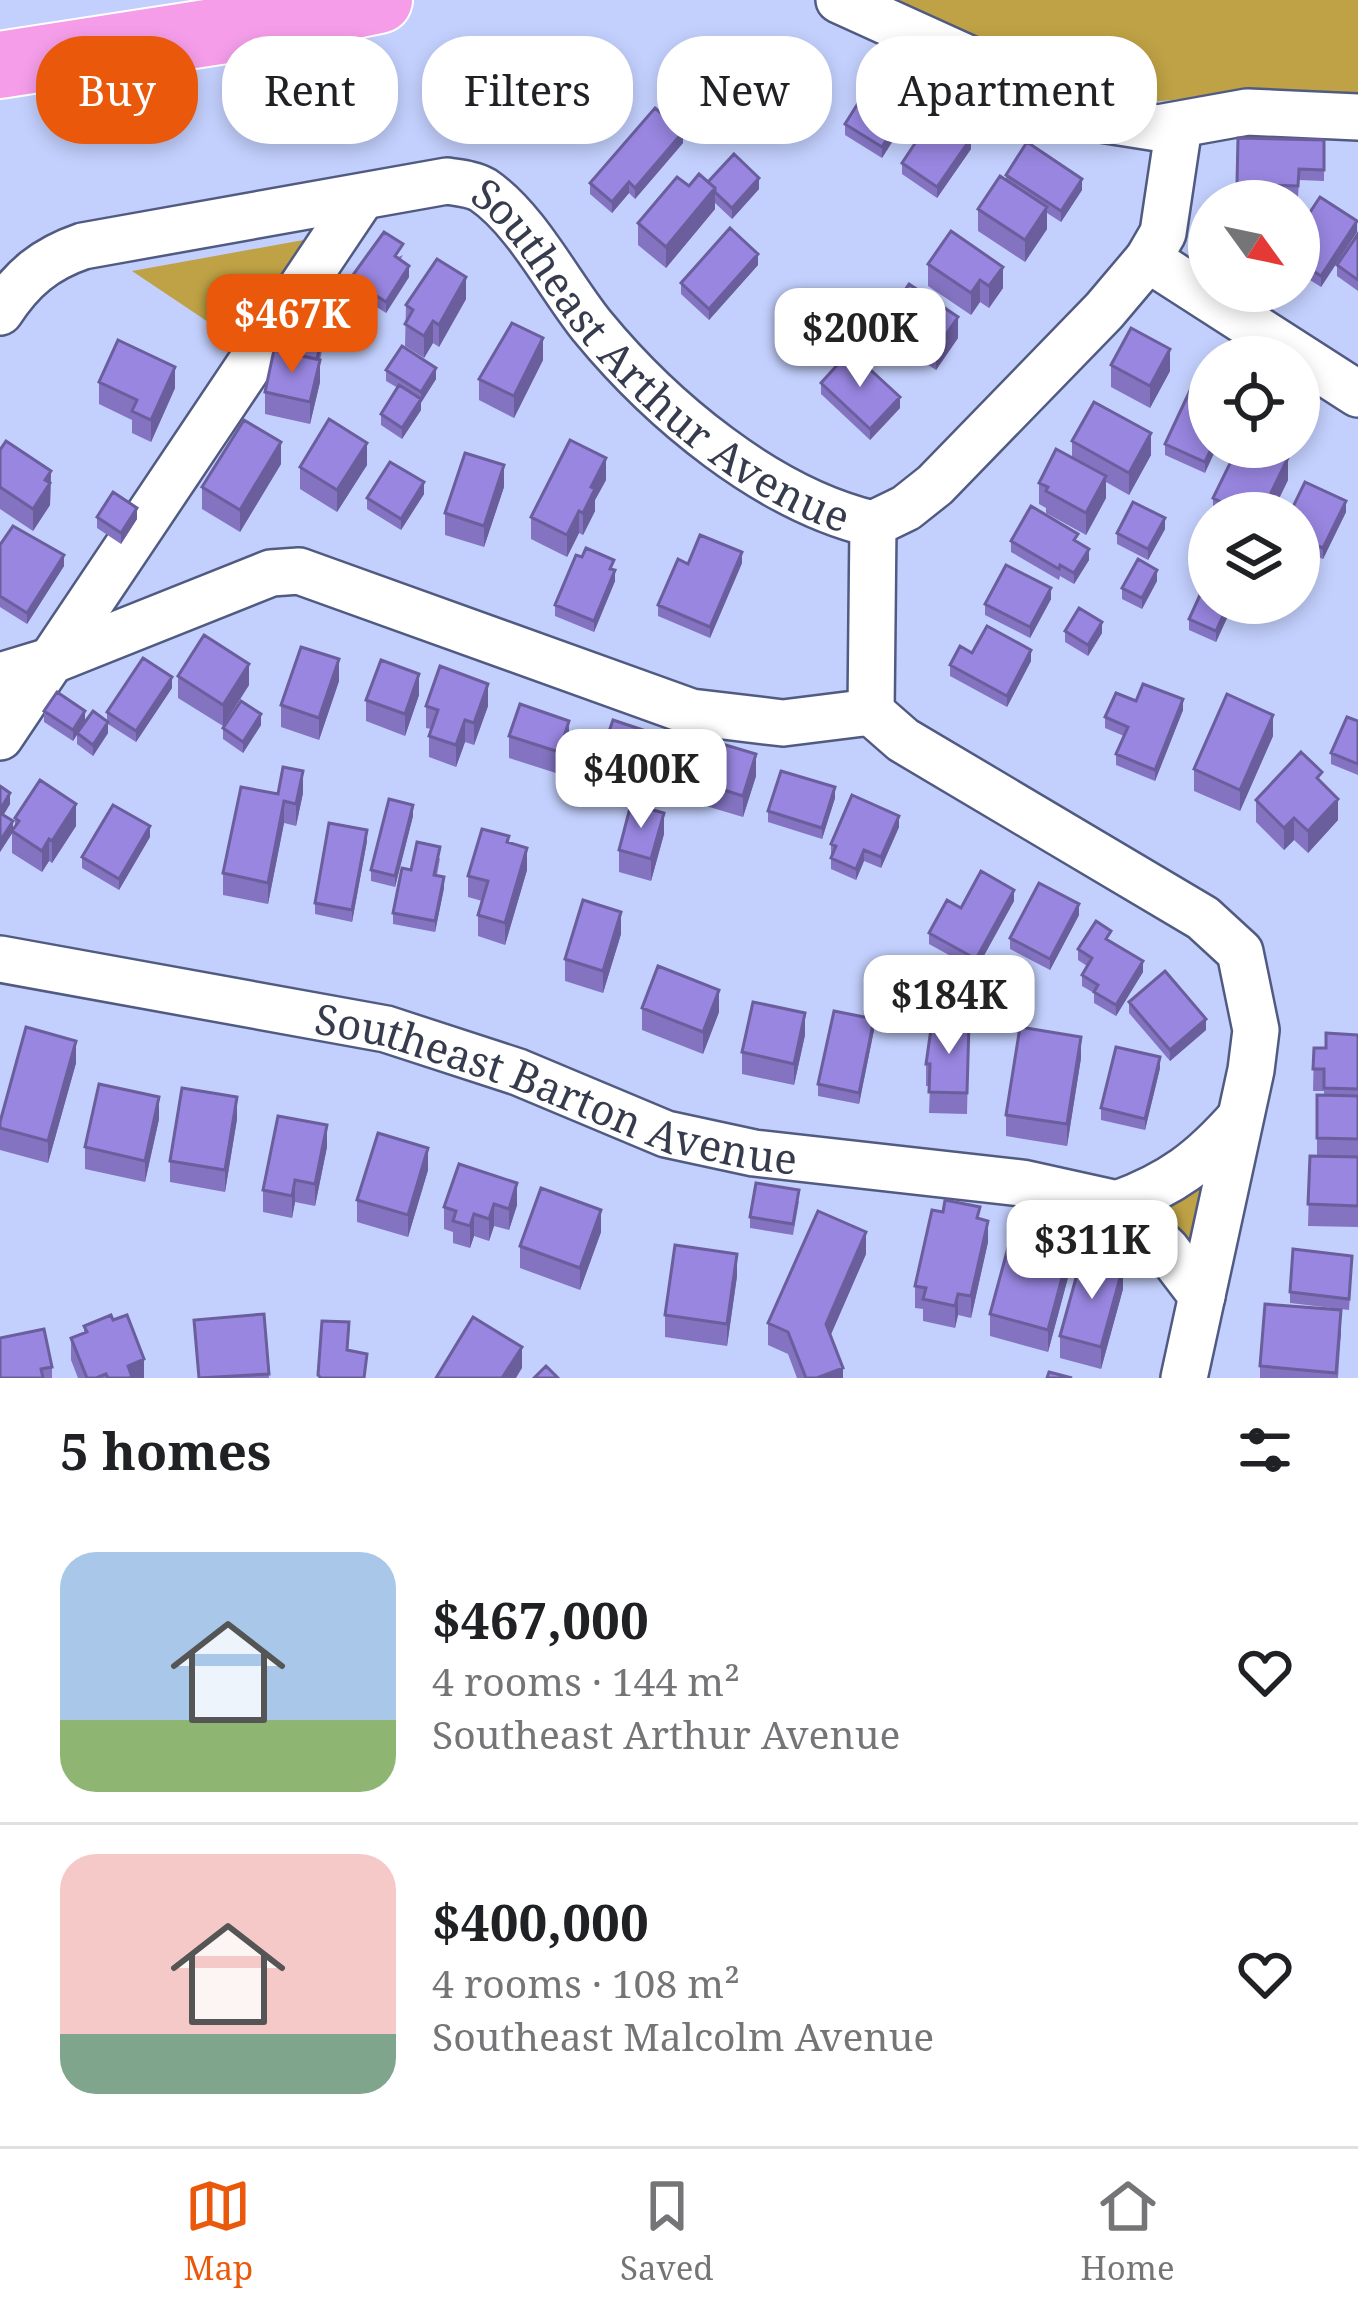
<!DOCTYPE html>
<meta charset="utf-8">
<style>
:root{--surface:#fff;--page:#f6f6f6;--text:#202124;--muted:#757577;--line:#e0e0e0;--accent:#ea580c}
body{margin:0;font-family:"Noto Serif",serif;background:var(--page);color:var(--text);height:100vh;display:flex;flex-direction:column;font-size:45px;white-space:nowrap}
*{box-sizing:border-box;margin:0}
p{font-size:39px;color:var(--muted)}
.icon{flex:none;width:66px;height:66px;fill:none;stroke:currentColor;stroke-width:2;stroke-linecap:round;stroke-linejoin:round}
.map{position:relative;height:1378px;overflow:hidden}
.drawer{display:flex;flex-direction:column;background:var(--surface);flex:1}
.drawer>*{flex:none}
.guide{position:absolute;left:36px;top:36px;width:1287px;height:108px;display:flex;gap:24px}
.needle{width:78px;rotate:123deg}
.tools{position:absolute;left:1188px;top:180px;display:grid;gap:24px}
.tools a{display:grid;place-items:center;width:132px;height:132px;border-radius:50%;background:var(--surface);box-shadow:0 6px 18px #0003;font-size:60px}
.price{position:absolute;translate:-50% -102px;padding:0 27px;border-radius:24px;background:#fff;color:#222;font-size:39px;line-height:78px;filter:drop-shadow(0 3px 6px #0008)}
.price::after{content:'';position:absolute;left:50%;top:72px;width:36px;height:27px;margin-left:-18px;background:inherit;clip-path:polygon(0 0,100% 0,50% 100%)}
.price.current{background:var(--accent);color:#fff}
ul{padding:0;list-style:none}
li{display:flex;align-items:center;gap:36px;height:300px;padding:0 60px}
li+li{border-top:3px solid var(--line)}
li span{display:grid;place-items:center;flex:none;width:336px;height:240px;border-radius:36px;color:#555}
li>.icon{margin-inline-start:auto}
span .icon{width:144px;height:144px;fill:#fffc;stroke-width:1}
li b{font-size:51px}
h2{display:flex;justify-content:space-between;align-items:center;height:144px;padding:0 60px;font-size:51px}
.pill{padding:0 42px;border-radius:48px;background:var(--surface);box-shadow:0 6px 18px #0003;font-size:42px;line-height:108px}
.pill.current{background:var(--accent);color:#fff}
.tabs{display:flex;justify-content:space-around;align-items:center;height:168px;border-top:3px solid var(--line);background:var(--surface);font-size:33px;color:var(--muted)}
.tabs a{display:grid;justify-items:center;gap:6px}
.tabs .current{color:var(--accent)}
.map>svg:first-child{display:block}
.green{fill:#bfa245}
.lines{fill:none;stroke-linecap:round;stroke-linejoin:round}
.minor-casing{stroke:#515b82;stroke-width:50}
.highway-casing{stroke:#fff;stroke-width:70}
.minor{stroke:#fff;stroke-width:45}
.highway{stroke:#f59de9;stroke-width:66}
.wall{fill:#8373c1}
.shaded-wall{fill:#6a5e9d}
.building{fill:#9886e0;stroke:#6a5e9d;stroke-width:3}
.labels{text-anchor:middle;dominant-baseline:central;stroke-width:9;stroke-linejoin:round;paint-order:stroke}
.street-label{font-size:42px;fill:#363c4e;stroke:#d5def9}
</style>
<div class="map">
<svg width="1358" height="1378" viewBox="0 0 1358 1378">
<rect width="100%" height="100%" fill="#c3d0fd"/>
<path class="green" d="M899,0H1358V93L1277,90L1140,103L1007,59Z
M331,235L253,352L132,271Z
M1210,1165L1194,1254L1150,1211Z"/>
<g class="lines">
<g class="minor-casing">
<g id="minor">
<path d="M839,0L1101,119L1158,128L1247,112L1358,117"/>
<path d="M1148,259L1358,394"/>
<path id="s1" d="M0,312C22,278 45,259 83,246L447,181C459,183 473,184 483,190C526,219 559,285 592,326C661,410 767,499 873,524L906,508L935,485L1104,311L1148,259L1163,233L1179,126"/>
<path d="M0,676L53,660L271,573L299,571L691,712L783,723L871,712L903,740L1203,918L1240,952L1256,1030L1251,1070L1184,1378"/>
<path d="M871,712L873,524"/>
<path d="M0,737L362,197"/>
<path id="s2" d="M0,959L386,1029L518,1072L666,1134L754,1153L1022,1183L1117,1204L1166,1249L1202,1296"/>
<path d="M1117,1204C1172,1184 1202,1161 1240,1118"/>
</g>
</g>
<g class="highway-casing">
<path id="highway" d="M0,65L258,25L379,0"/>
</g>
<use href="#minor" class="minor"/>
<use href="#highway" class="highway"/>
</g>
<path class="wall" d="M916,104L882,158L845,135V124Z
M1238,138L1324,140V181L1299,180L1298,197L1237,195Z
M683,143L635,199L629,193L612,213L590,194V183Z
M971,149L937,198L902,174V163Z
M1006,175L1082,190L1061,222L1047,213V229L1025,262L978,231V209L1006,180Z
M708,182L759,189L732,219L715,203V209L666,268L638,245V223L689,186Z
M1299,229L1357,232L1321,287L1299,273Z
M1358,234V291L1337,276V265Z
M403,255L400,260L409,277L386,313L350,290V279Z
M928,264L1003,288L989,308L980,302L971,315L928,286Z
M758,265L709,320L681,294V283Z
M466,299L439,347L433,343L424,358L405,346L406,305Z
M895,305L958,338L936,370L901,347V331L895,326Z
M323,345L320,360V382L310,424L265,414V392L283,352Z
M543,360L514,418L479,400V379Z
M1111,365L1170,371L1150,408L1111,387Z
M386,370L436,379L421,402V410L402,439L381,425V414L398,388L386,381Z
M1209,373L1205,473L1165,455V444Z
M99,382L175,388L151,442L132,433V420L99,404Z
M821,383L900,408L870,440L821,394Z
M1072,441L1151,455L1129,495L1106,482V498L1086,535L1046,513V508L1039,504V483L1072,458Z
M0,450L51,471L50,505L33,531L0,509Z
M281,464L240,532L202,509V487Z
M367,465L337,512L300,489V467Z
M606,480L595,500V511L583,535L579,533L567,557L531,539V517Z
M1288,480L1272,513H1213V498Z
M504,487L484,547L445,535V513Z
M424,494L401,530L367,509V498Z
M1346,512L1323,559L1311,554L1299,579V513Z
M97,517L137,519L121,544L97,528Z
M1165,529L1148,560L1117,544V533Z
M1011,541L1078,542L1089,560L1074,584L1060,576L1059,580L1011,552Z
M0,545L64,566L27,624L0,607Z
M742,563L710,638L658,616V605Z
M1209,568V603H1230L1227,610V618L1216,642L1189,630V619Z
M614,570L615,581L594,632L555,616V605Z
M1157,581L1142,609L1122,599V588Z
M1051,599L1030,638L985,615V604Z
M1065,631L1102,633L1088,656L1065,642Z
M972,653L1031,661L1007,707L950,676V665Z
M178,676L249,685L223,726L178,698Z
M339,681L319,740L281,727V705Z
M172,688L136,742L108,724V733L93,756L77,744V735L73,741L44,722V711L85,721L107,722V712Z
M419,695L405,736L366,721V700Z
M1136,701L1183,710L1155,781L1116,765V754L1124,736L1105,728V717Z
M426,706H488L474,745L465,742L456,767L429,757V736L431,729L426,728Z
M1358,721V775L1331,764V753Z
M261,725L243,753L223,739V728Z
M509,736L569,742L559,774L509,758Z
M1273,736L1240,811L1194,791V769Z
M661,747L641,806L664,834L651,881L619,872V850L630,808L591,795V784Z
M756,776L743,817L689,801V779Z
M1322,784L1338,820L1308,853L1294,840L1284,850L1256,822V800Z
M0,786L10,804L3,815L13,830L15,827V818L76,826L52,863L49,861L42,872L12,853V833L0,852Z
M303,793L296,826L284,823L268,904L223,895V873L278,794Z
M835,798L822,839L768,822V811Z
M413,816L395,887L371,881V870Z
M899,827L881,868L864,861L856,880L831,869V844Z
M150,837L119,890L82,868V857Z
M367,841L352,922L315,914V903Z
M509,842L527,870L505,945L478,936V915L482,901L468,897V876Z
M440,858L437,875L444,888L435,932L393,924V913L411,870Z
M1014,901L976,970L929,944V933L961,908Z
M1079,915L1050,970L1010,949V938Z
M621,934L603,993L565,981V959Z
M1111,942L1143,972L1116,1016L1094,1003V993L1082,986V975L1087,966L1078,960V949Z
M1129,1002L1206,1030L1170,1061L1129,1013Z
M642,1008L719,1012L703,1054L642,1030Z
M969,1023L967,1114L929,1113L930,1086H926V1064Z
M874,1030L859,1104L818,1096V1084Z
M805,1035L794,1085L742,1074V1052Z
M1358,1035V1227L1308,1226L1310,1156H1317V1095H1324V1091H1313L1314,1048H1326Z
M1081,1058L1067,1146L1006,1136V1115Z
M76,1063L48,1163L0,1150V1122Z
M1160,1068L1145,1130L1101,1120V1108Z
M159,1119L145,1182L85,1169V1147Z
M237,1119L225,1192L170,1182V1161Z
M327,1147L315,1206L295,1202L292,1218L263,1212V1190Z
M459,1164L517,1205L509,1230L494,1226L489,1241L474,1236L470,1248L453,1243V1232L444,1229V1207Z
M428,1170L408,1237L357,1222V1200Z
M799,1201L793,1235L750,1228V1217Z
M980,1219L988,1242L971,1318L958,1315L955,1328L923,1321V1309L915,1308V1286Z
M601,1232L580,1290L520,1268V1246Z
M866,1254L830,1336L843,1378H797L788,1354L768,1345V1323Z
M1352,1267L1349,1310L1290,1303V1292Z
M1070,1270L1048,1352L990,1336V1314Z
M737,1276L727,1346L665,1337V1315Z
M1123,1289L1101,1369L1060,1358V1336Z
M264,1314L269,1378H198Z
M84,1326L144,1378H78L71,1360V1338L84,1333Z
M1341,1332L1338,1378H1260V1366Z
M52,1367V1378H0Z"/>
<path class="shaded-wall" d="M916,93V104L882,158V147Z
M683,132V143L635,199V188Z
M971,138V149L937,198V187Z
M759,178V189L732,219V208Z
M1082,179V190L1061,222V211Z
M629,182V193L612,213V202Z
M715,188V209L666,268V247Z
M1047,207V229L1025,262V240Z
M1357,221V232L1321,287V276Z
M758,254V265L709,320V309Z
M409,266V277L386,313V302Z
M1003,267V288L989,308V286Z
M466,277V299L439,347V325Z
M980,280V302L971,315V293Z
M958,317V338L936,370V349Z
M433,321V343L424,358V336Z
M543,338V360L514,418V396Z
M1170,349V371L1150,408V386Z
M320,360V382L310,424V402Z
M175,367V388L151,442V420Z
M436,368V379L421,403V392Z
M900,397V408L870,440V429Z
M421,399V410L402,439V428Z
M1151,433V455L1129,495V473Z
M281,442V464L240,532V510Z
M367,443V465L337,512V490Z
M1212,447H1217L1205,473V462Z
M606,458V480L595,500V511L583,535V513L591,487Z
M1288,458V480L1272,513H1261Z
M504,465V487L484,547V526Z
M51,471L50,505L33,531V509L45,480Z
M1106,476V498L1086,535V513Z
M424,482V494L401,530V519Z
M1346,501V512L1323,559V548Z
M137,508V519L121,544V533Z
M579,511V533L567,557V535Z
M1165,518V529L1148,560V549Z
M1311,543V554L1299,579V568Z
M1089,549V560L1074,584V573Z
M742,552V563L710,638V627Z
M64,555V566L27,624V613Z
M615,570V581L594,632V621Z
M1157,570V581L1142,609V598Z
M1051,588V599L1030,638V627Z
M1227,603H1230L1227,610V618L1216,642V631L1227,609Z
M1102,622V633L1088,656V645Z
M1031,650V661L1007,707V696Z
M339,659V681L319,740V718Z
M249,664V685L223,726V705Z
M419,674V695L405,736V714Z
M172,677V688L136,742V731Z
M488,684V706L474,745V723Z
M1183,699V710L1155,781V770Z
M85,711V722L73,741V730Z
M261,714V725L243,753V742Z
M1273,715V736L1240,811V790Z
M465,720V742L456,767V745Z
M569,721V742L559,774V752Z
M108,722V733L93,756V745Z
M661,736V747L640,811V800Z
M756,754V776L743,817V796Z
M303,771V793L296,826V804Z
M835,787V798L822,839V828Z
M10,793V804L0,821V810Z
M1338,799V820L1308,853V831Z
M284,801V823L268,904V883Z
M76,804V826L52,863V841Z
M413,805V816L395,887V876Z
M664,813V834L651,881V859Z
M899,816V827L881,868V857Z
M1294,818V840L1284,850V828Z
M13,821V832L0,852V841Z
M150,826V837L119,890V879Z
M367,830V841L352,922V910Z
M49,839V861L42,872V851Z
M527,848V870L505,945V923Z
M864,850V861L856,880V869Z
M444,877V888L435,932V921Z
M1014,890V901L976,970V959Z
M1079,904V915L1050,970V959Z
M621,912V934L603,993V971Z
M1143,961V972L1116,1016V1005Z
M719,990V1012L703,1054V1032Z
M805,1013V1035L794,1085V1064Z
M874,1019V1030L859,1104V1093Z
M1206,1019V1030L1170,1061V1050Z
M1081,1037V1058L1067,1146V1124Z
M76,1041V1063L48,1163V1141Z
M1160,1057V1068L1145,1130V1119Z
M159,1097V1119L145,1182V1161Z
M237,1097V1119L225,1192V1170Z
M327,1125V1147L315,1206V1184Z
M428,1148V1170L408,1237V1215Z
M295,1180V1202L292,1218V1196Z
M517,1183V1205L509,1230V1209Z
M494,1204V1226L489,1241V1219Z
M601,1210V1232L580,1290V1268Z
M474,1214V1236L470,1248V1226Z
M988,1221V1242L971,1318V1296Z
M866,1232V1254L826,1346V1324Z
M1070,1248V1270L1048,1352V1330Z
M737,1254V1276L727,1346V1324Z
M1123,1267V1289L1101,1369V1347Z
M958,1294V1315L955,1328V1306Z
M1341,1310V1332L1336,1378V1373Z
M522,1347V1368L516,1378H502Z
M144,1359V1378H128V1366Z
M843,1368V1378H817Z"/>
<path class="building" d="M879,70L916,93L882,147L845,124Z
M655,108L683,132L635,188L629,182L612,202L590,183Z
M935,113L971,138L937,187L902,163Z
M1238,138L1324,140V170L1299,169L1298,186L1237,184Z
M1027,142L1082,179L1061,211L1006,175Z
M734,154L759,178L732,208L715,192V188L708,182Z
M699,174L715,188L666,247L638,223L677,177L689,186Z
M1000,176L1047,207L1025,240L978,209Z
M1272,185L1295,201H1261Z
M1320,197L1357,221L1321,276L1299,262V229Z
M730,228L758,254L709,309L681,283Z
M951,231L1003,267L989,286L980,280L971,293L928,264Z
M384,232L403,244L395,256L409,266L386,302L350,279Z
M1358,234V280L1337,265Z
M437,259L466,277L439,325L433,321L424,336L405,324L413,310L406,305Z
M909,284L958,317L936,349L901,325L909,314L895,305Z
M512,323L543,338L514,396L479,379Z
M290,326L323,334L317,359L283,352Z
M1131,328L1170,349L1150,386L1111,365Z
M118,340L175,367L151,420L132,411L137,400L99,382Z
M402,346L436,368L421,392L386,370Z
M274,350L320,360L310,402L265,392Z
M850,351L900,397L870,429L821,383Z
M1200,369L1209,373V447H1212L1205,462L1165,444Z
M399,385L421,399L402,428L381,414Z
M1094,402L1151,433L1129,473L1072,441Z
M329,419L367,443L337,490L300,467Z
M244,420L281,442L240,510L202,487Z
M570,440L606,458L591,487L595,489L583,513L579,511L567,535L531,517Z
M6,441L51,471L45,480L50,483L33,509L0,487V450Z
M1238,447H1266L1288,458L1261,513H1243L1213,498Z
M1056,449L1106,476L1086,513L1046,491L1048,487L1039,483Z
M465,453L504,465L484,526L445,513Z
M390,462L424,482L401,519L367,498Z
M1305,482L1346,501L1323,548L1311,543L1299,568V513H1290Z
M113,492L137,508L121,533L97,517Z
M1133,502L1165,518L1148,549L1117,533Z
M1031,506L1078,534L1074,540L1089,549L1074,573L1060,565L1059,569L1011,541Z
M13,526L64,555L27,613L0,596V545Z
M700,535L742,552L710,627L658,605L678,559L688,564Z
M586,548L614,560L610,569L615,570L594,621L555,605L576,555L582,557Z
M1138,559L1157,570L1142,598L1122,588Z
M1006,565L1051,588L1030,627L985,604Z
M1209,568V593L1200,589Z
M1200,595L1209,599V603H1218L1227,607L1216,631L1189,619Z
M1079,608L1102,622L1088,645L1065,631Z
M987,626L1031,650L1007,696L950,665L960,646L972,653Z
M204,635L249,664L223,705L178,676Z
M301,647L339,659L319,718L281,705Z
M143,658L172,677L136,731L107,712Z
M381,660L419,674L405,714L366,700Z
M440,666L488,684L474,723L465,720L456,745L429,736L438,710L426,706Z
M1143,684L1183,699L1155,770L1116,754L1128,727L1105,717L1116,693L1136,701Z
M57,692L85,711L73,730L44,711Z
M1227,694L1273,715L1240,790L1194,769Z
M241,701L261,714L243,742L223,728Z
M520,704L569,721L559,752L509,736Z
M93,711L108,722L93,745L77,733Z
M1347,717L1358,721V764L1331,753Z
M613,720L661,736L640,800L591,784Z
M702,738L756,754L743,796L689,779Z
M1301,752L1322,772L1317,778L1338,799L1308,831L1294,818L1284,828L1256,800Z
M283,767L303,771L296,804L284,801L268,883L223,873L241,787L278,794Z
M781,771L835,787L822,828L768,811Z
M40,780L76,804L52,841L49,839L42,851L12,831L19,821L15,818Z
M0,786L10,793L0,810Z
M852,795L899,816L881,857L864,850L856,869L831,858L836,846L831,844Z
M389,799L413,805L395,876L371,870Z
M631,804L664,813L651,859L619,850Z
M113,805L150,826L119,879L82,857Z
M0,813L13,821L0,841Z
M329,823L367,830L352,910L315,903Z
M482,829L509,836L507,842L527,848L505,923L478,915L488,881L468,876Z
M417,842L440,847L434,875L444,877L435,921L393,913L402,868L411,870Z
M981,871L1014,890L976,959L929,933L947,900L961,908Z
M1039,883L1079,904L1050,959L1010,938Z
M583,900L621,912L603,971L565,959Z
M1096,921L1111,931L1106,939L1143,961L1116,1005L1094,992L1098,985L1082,975L1092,958L1078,949Z
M658,966L719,990L703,1032L642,1008Z
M1165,971L1206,1019L1170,1050L1129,1002Z
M753,1002L805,1013L794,1064L742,1052Z
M834,1011L874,1019L859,1093L818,1084Z
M932,1022L969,1023L967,1093L929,1092L930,1064H926Z
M26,1027L76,1041L48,1141L0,1128V1122Z
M1020,1027L1081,1037L1067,1124L1006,1115Z
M1326,1033L1358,1035V1089L1324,1088V1069H1313L1314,1048H1326Z
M1116,1047L1160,1057L1145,1119L1101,1108Z
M99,1084L159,1097L145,1161L85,1147Z
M182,1088L237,1097L225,1170L170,1161Z
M1317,1095L1358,1096V1139L1317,1138Z
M278,1116L327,1125L315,1184L295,1180L292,1196L263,1190Z
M378,1133L428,1148L408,1215L357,1200Z
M1310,1156L1358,1157V1206L1308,1204Z
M459,1164L517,1183L509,1209L494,1204L489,1219L474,1214L470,1226L453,1221L456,1211L444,1207Z
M756,1183L799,1190L793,1224L750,1217Z
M541,1188L601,1210L580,1268L520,1246Z
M945,1200L980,1207L977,1218L988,1221L971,1296L958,1294L955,1306L923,1299L926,1288L915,1286L932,1210L943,1212Z
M818,1211L866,1232L826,1324L843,1368L817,1378H806L788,1332L768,1323Z
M1012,1233L1070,1248L1048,1330L990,1314Z
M675,1245L737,1254L727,1324L665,1315Z
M1293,1249L1352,1256L1349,1299L1290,1292Z
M1082,1256L1123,1267L1101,1347L1060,1336Z
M1265,1304L1341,1310L1336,1373L1260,1366Z
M264,1314L269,1374L199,1378L194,1320Z
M111,1315L113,1320L127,1315L144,1359L128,1366L132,1377L129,1378H108L106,1374L96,1378H87L71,1338L87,1332L84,1326Z
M473,1317L522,1347L502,1378H436Z
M322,1321L349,1322L347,1350L367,1354L364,1378H321L318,1375Z
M44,1329L52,1367L41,1369L43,1378H0V1338Z
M546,1366L558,1378H534Z
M1049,1372L1072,1378H1047Z"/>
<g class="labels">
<g class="street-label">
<text stroke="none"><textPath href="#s1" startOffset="762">Southeast Arthur Avenue</textPath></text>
<text stroke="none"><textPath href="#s2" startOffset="573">Southeast Barton Avenue</textPath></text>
</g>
</g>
</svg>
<div class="tools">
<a><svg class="needle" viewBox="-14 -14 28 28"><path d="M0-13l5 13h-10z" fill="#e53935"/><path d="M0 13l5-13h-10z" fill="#757577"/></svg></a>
<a><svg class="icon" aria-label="locate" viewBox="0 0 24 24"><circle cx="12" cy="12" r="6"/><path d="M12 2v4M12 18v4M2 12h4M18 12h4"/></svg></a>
<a><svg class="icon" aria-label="layers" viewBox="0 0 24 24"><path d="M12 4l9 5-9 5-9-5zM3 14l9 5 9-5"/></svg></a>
</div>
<b class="price current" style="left:292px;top:376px">$467K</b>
<b class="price" style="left:860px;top:390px">$200K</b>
<b class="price" style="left:641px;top:831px">$400K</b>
<b class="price" style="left:949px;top:1057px">$184K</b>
<b class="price" style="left:1092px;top:1302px">$311K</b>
<div class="guide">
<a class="pill current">Buy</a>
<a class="pill">Rent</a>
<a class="pill">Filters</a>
<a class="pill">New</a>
<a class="pill">Apartment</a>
</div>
</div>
<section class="drawer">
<h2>5 homes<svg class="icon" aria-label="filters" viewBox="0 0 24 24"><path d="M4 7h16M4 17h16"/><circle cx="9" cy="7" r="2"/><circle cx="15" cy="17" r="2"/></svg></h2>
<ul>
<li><span style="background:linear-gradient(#a9c7e8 70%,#8fb573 0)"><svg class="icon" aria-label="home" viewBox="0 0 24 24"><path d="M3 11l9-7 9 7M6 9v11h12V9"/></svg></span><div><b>$467,000</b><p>4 rooms · 144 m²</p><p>Southeast Arthur Avenue</p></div><svg class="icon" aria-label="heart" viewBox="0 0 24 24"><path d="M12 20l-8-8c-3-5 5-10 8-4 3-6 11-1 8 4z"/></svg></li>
<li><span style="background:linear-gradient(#f6c9c9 75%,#7fa58c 0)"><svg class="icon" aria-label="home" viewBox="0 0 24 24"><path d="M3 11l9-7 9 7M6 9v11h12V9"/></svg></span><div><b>$400,000</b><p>4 rooms · 108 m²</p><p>Southeast Malcolm Avenue</p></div><svg class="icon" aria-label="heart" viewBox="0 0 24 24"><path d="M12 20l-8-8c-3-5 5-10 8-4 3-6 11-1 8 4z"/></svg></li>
</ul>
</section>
<nav class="tabs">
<a class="current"><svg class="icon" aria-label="map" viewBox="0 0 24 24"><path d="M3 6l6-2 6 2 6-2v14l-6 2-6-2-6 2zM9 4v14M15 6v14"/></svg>Map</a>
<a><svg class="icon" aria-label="saved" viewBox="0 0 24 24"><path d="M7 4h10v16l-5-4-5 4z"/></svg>Saved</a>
<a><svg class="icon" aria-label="home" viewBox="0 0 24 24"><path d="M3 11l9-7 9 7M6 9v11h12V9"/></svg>Home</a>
</nav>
